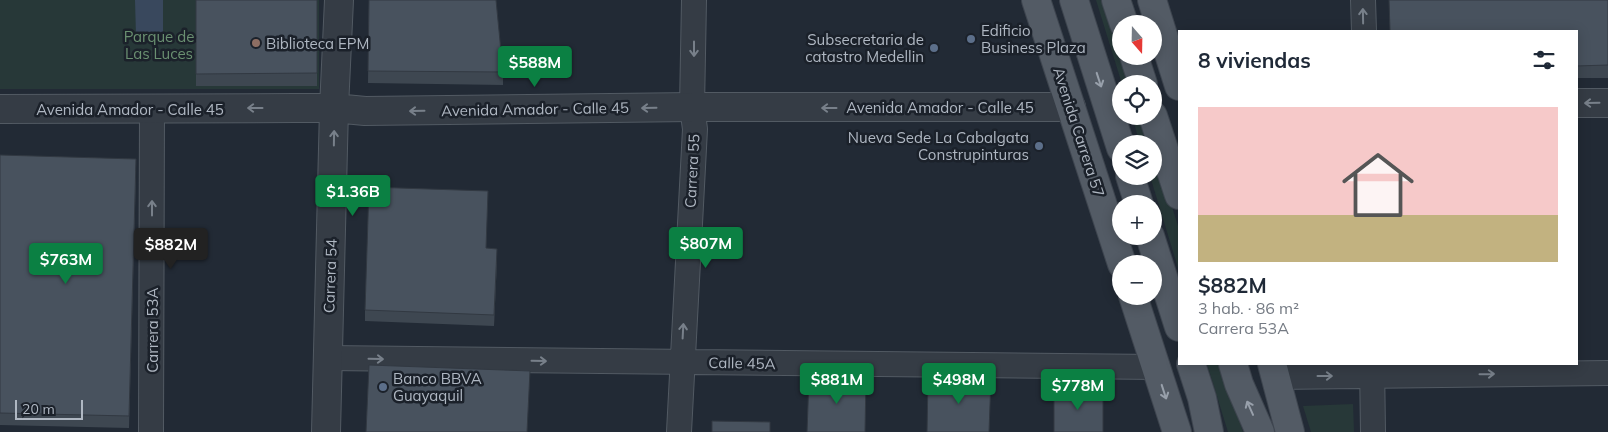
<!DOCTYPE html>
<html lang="es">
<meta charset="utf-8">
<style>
:root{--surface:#fff;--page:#f6f6f7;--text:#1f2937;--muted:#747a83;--accent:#0b8043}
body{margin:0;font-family:Mulish,sans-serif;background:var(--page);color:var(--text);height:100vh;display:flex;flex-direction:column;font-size:19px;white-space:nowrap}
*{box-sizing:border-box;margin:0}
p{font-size:16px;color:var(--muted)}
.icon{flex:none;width:28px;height:28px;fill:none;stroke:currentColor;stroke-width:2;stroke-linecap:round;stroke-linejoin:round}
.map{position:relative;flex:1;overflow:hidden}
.side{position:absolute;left:1178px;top:30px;width:400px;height:335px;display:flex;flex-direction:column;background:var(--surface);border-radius:0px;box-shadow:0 2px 12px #0003}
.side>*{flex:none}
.needle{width:32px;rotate:160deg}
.buttons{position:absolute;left:1112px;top:15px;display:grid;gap:10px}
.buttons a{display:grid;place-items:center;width:50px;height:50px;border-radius:50%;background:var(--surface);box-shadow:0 2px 12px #0003;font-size:25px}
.scale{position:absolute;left:15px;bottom:12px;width:68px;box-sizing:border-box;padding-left:5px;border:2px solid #afb7c2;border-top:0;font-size:14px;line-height:18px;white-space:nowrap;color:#afb7c2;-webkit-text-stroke:4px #1b212a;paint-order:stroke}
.price{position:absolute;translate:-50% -42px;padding:0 11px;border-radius:5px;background:var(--accent);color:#fff;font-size:16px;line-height:32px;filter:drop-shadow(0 1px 2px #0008)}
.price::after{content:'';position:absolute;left:50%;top:30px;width:15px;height:11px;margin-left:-8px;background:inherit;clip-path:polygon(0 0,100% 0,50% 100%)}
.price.on{background:#222;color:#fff}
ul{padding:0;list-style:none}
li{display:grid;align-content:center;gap:10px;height:265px;padding:0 20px}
li span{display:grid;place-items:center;height:155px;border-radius:0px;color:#555}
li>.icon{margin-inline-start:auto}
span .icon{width:90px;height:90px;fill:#fffc;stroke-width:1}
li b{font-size:21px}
h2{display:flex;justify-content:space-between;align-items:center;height:60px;padding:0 20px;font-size:21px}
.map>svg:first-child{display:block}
.green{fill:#273838}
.water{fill:#39485d}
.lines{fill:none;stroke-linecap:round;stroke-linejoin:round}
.minor-casing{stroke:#525a63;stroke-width:26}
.tertiary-casing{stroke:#525a63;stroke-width:30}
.primary-casing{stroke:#3e454f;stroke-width:30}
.minor{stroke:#353c45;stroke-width:24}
.tertiary{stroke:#353c45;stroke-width:28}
.primary{stroke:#535b65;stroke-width:28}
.wall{fill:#3e4751}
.shaded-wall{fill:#323942}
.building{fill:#48525e;stroke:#323942}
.oneway{stroke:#78808a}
.oneway2{stroke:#98a0ab}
.service-dot{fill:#5c6f8a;stroke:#1b212a;stroke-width:2}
.education-dot{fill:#8d6e63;stroke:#1b212a;stroke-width:2}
.labels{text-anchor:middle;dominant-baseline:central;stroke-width:5;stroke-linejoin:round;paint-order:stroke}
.poi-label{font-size:15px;fill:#afb7c2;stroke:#1b212a;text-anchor:start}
.park-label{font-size:15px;fill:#6a9071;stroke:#1b212a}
.street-label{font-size:15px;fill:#afb7c2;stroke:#1b212a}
</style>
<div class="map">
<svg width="1608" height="432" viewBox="0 0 1608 432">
<rect width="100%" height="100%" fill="#222a35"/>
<path class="green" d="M0,0H319V89H0Z
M1096,0H1106L1121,47V56L1133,84H1122Z
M1132,116H1143L1152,144H1140Z
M1154,150L1179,229V271L1150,176H1154Z
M1207,364H1221L1243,432H1228Z
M1353,404L1354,432H1311L1303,406Z"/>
<path class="water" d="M135,0H163V35H136Z"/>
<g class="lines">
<g class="minor-casing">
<path id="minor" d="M1363,0L1364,31
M327,358L1156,367
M1372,364L1373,432
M1276,377L1608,373
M151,432L152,109
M679,432L695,129L692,107L694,0"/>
</g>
<g class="tertiary-casing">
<path id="tertiary" d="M1576,103H1608
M0,109L295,108H334L365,111L692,107H1071
M326,432L334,108L339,0"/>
</g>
<g class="primary-casing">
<path id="primary" d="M1036,0L1122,264
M1074,0L1121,148
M1116,0L1124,24
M1152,0L1179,86
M1134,56L1143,84
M1153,116L1179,195
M1130,176L1139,204
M1150,236L1179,327
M1133,296L1177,432
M1191,364L1202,398L1209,432
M1233,364L1239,384L1260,432
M1272,364L1290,432"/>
</g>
<use href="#minor" class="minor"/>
<use href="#tertiary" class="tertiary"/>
<use href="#primary" class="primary"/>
</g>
<path class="wall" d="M196,0H317V86H196Z
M369,0L503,72V85L368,83Z
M1608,0V78H1576V31Z
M0,155L136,171L129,428L0,425Z
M487,248L497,260L494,326L365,321V310Z"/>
<path class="shaded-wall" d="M497,249V260L494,326V315Z"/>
<path class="building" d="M196,0H317V73L196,74Z
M369,0H496L503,72L368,71Z
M1389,0H1608V65L1576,66V31H1390Z
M0,155L136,159L129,416L0,413Z
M369,187L488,191L486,248L497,249L494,315L365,310Z
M369,365L530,371L527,432H366Z
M928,377L991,378L989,432H927Z
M809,378L866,379L865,432H807Z
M1054,390H1103V432H1054Z
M712,421L770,422V432H712Z"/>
<defs><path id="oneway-shaft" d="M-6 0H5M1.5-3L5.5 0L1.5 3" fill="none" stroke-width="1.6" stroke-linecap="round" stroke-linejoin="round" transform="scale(1.25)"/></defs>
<g class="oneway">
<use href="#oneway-shaft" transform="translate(1363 16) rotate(-91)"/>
<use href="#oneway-shaft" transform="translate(694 49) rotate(90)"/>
<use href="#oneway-shaft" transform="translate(1592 103) rotate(179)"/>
<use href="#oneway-shaft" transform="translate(255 108) rotate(180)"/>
<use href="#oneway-shaft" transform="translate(649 108) rotate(179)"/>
<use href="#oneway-shaft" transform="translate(829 108) rotate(180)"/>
<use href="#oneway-shaft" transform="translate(417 111) rotate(179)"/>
<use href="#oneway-shaft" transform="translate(334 138) rotate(-89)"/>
<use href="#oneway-shaft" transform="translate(152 208) rotate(-90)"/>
<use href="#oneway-shaft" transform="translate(683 331) rotate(-87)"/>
<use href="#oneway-shaft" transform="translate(376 359) rotate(1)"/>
<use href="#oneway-shaft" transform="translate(539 361) rotate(1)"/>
<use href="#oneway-shaft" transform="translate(1487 374) rotate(-1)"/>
<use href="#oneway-shaft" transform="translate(1325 376)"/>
</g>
<g class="oneway2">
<use href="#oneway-shaft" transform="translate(1099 80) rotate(72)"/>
<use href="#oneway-shaft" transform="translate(1164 392) rotate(72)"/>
<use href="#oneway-shaft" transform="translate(1250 408) rotate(-114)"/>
</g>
<g class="service-dot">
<circle cx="971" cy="39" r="5"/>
<circle cx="934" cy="48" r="5"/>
<circle cx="1039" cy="146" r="5"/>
<circle cx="383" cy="387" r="5"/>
</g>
<circle class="education-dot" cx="256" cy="43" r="5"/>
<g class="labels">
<g class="poi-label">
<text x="981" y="30">Edificio<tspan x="981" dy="17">Business Plaza</tspan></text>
<text x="924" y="39" text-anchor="end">Subsecretaria de<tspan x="924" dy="17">catastro Medellin</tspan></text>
<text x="266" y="43">Biblioteca EPM</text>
<text x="1029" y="137" text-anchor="end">Nueva Sede La Cabalgata<tspan x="1029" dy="17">Construpinturas</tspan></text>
<text x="393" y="378">Banco BBVA<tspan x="393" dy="17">Guayaquil</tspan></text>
</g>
<g class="park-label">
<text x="159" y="36">Parque de<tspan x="159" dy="17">Las Luces</tspan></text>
</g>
<g class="street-label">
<text x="940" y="107">Avenida Amador - Calle 45</text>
<text x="130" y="109">Avenida Amador - Calle 45</text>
<text transform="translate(535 109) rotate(-1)">Avenida Amador - Calle 45</text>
<text transform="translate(1079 132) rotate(72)">Avenida Carrera 57</text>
<text transform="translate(692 171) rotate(-87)">Carrera 55</text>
<text transform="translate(330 276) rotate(-88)">Carrera 54</text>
<text transform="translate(152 330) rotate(-90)">Carrera 53A</text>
<text transform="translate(742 363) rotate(1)">Calle 45A</text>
</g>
</g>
</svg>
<div class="buttons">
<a><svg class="needle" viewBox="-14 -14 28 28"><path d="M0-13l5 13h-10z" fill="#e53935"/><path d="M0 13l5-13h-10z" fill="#747a83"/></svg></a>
<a><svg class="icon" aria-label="locate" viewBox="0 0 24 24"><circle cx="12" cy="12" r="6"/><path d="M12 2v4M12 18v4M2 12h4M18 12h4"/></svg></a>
<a><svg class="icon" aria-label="layers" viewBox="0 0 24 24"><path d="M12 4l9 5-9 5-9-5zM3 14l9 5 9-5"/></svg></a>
<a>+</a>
<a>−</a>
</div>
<div class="scale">20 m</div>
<b class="price" style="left:535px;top:88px">$588M</b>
<b class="price" style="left:353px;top:217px">$1.36B</b>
<b class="price" style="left:706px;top:269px">$807M</b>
<b class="price on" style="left:171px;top:270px">$882M</b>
<b class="price" style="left:66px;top:285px">$763M</b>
<b class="price" style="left:837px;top:405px">$881M</b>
<b class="price" style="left:959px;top:405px">$498M</b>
<b class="price" style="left:1078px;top:411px">$778M</b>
<section class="side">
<h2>8 viviendas<svg class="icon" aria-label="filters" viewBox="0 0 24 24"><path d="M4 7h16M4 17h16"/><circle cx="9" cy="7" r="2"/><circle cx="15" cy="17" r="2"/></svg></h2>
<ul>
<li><span style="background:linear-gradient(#f6c9c9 70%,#c2b280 0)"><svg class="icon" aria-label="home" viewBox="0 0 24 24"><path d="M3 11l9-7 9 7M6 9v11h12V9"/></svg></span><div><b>$882M</b><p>3 hab. · 86 m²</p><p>Carrera 53A</p></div></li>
</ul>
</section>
</div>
